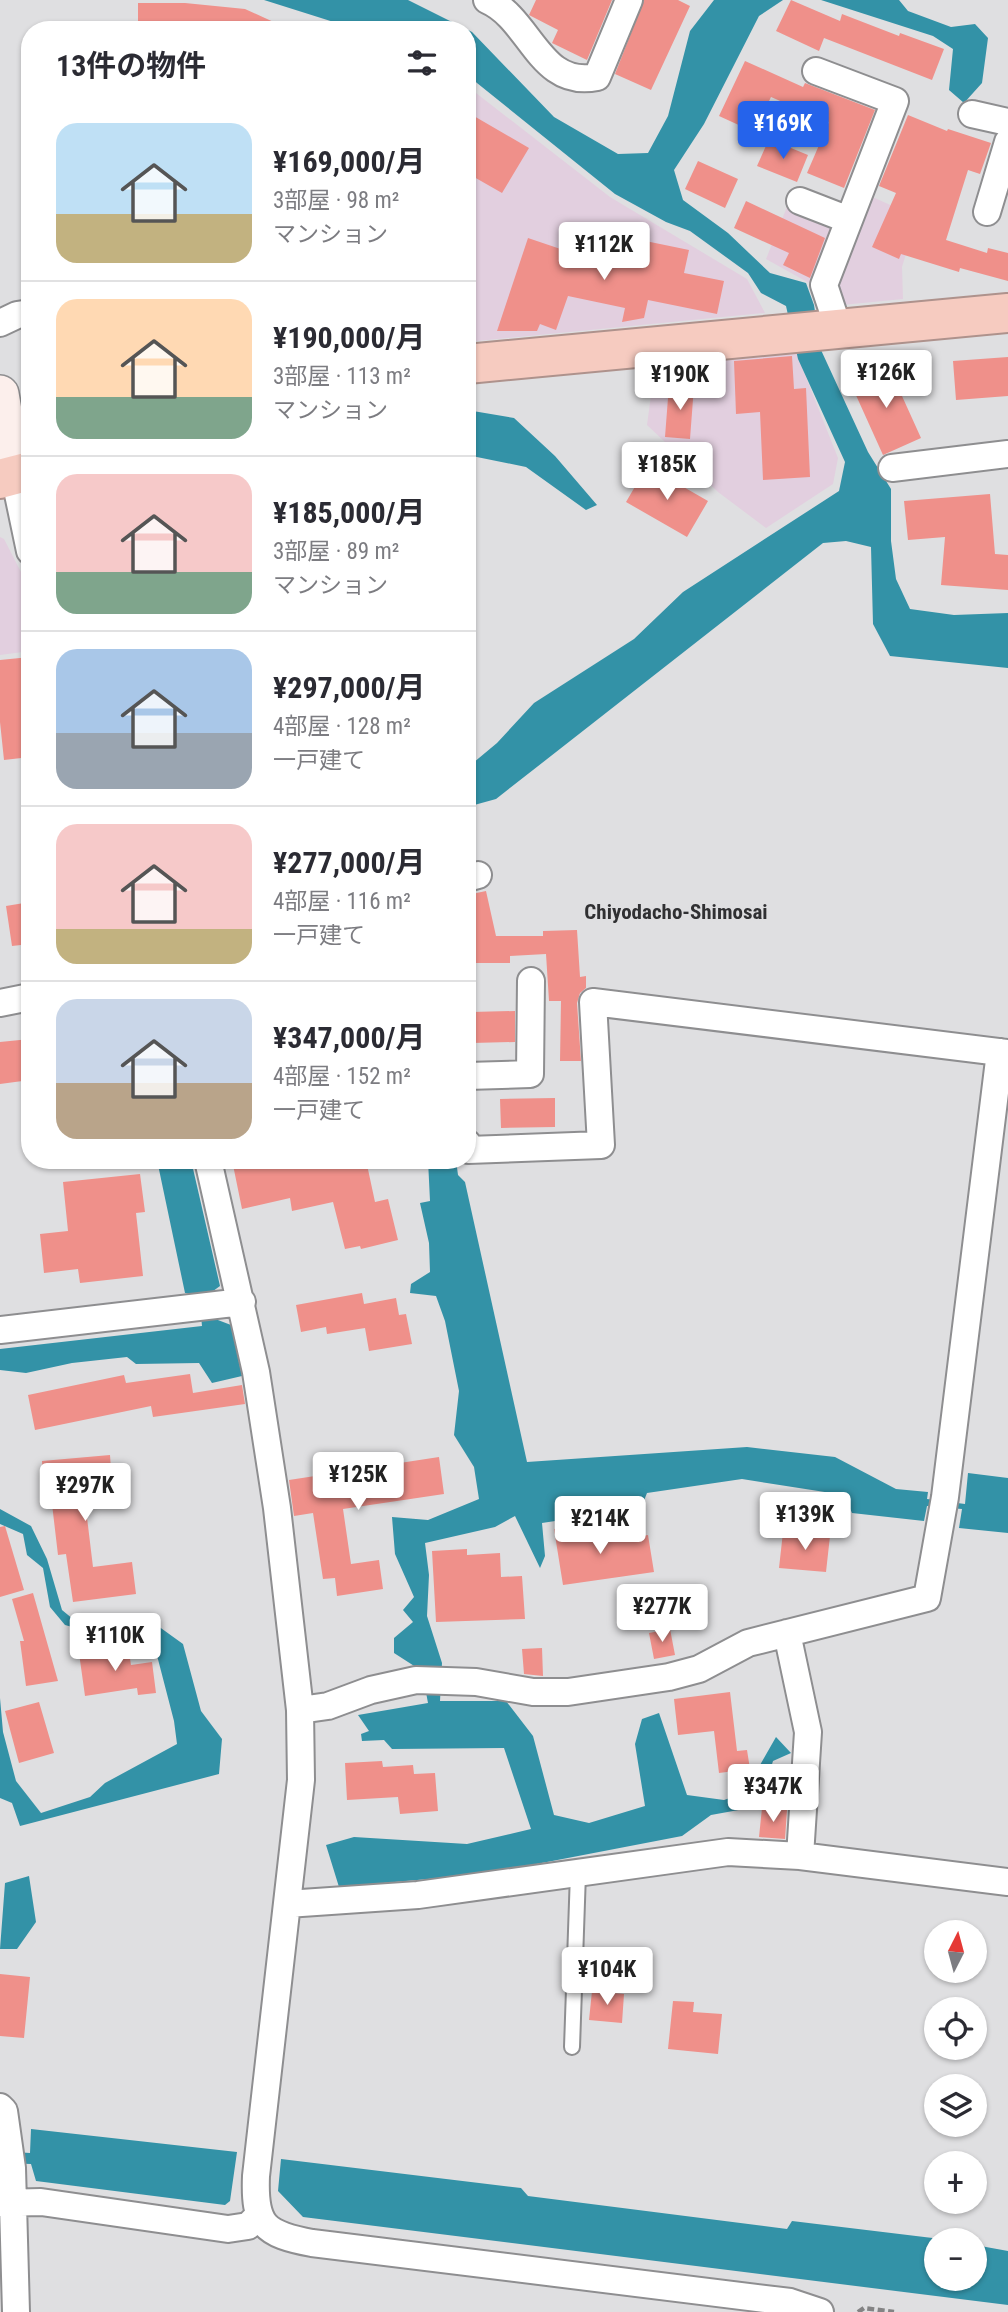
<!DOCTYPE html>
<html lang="ja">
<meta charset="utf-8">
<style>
:root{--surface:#fff;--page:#f2f2f3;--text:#2b2b33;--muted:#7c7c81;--line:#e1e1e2;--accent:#2563eb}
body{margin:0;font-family:"Roboto Condensed","Noto Sans JP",sans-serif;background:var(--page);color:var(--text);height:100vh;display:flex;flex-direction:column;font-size:26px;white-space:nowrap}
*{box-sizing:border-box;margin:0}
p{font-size:23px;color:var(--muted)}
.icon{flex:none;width:38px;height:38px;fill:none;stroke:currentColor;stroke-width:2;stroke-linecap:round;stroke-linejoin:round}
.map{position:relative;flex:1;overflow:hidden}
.panel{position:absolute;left:21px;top:21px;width:455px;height:1148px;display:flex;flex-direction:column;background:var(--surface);border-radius:28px;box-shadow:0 2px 5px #0004}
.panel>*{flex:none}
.needle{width:46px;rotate:6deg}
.tools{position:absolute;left:924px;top:1920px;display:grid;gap:14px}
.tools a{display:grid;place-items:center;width:63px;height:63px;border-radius:50%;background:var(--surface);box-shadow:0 2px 5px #0004;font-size:35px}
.price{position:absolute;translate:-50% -60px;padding:0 16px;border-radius:7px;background:#fff;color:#222;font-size:23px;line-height:46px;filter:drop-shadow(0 2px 4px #0008)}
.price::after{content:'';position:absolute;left:50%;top:42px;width:21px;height:16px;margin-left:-10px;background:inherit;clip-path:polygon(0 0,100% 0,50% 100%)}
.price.active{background:var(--accent);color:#fff}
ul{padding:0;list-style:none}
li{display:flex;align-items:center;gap:21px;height:175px;padding:0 35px}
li+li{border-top:2px solid var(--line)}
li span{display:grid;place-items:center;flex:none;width:196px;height:140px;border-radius:21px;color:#555}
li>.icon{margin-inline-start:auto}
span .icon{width:84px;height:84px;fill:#fffc;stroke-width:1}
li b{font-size:30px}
h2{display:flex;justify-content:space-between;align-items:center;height:84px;padding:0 35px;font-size:30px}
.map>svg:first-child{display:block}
.commercial{fill:#e2cfdf}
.water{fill:#3392a7}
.building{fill:#ef908a}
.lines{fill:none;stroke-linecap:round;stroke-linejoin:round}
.lane-casing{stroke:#8e8e90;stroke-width:18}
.street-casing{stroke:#8e8e90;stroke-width:30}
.secondary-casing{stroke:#8e8e90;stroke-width:40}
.highway-casing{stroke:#ae928c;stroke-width:42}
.path{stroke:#838384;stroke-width:4.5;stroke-dasharray:7 3.5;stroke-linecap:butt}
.lane{stroke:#fff;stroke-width:14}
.street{stroke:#fff;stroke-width:26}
.secondary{stroke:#fcefec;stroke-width:37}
.highway{stroke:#f6cbc0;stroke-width:38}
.labels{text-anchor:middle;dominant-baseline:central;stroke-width:5;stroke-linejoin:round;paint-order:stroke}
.quarter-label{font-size:21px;font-weight:bold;fill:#303032;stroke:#dfdfe1}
</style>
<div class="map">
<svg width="1008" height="2312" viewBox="0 0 1008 2312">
<rect width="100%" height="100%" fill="#dfdfe1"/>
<path class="commercial" d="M467,86L610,197L747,279L765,313L467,342Z
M868,195L917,217L902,267L903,299L822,307L809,283L766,259L789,202L854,229Z
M794,347L838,458L833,484L766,528L718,492L647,425L656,358Z
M0,537L4,539L21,572L30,616V651L0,655Z"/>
<path class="water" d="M264,0H408L472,32L554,117L618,154L648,153L668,116L690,31L714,0H783L759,16L704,124L674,170L683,200L728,233L770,273L806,283L814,305L821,350L868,452L891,489V541L896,579L910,609L954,615L1008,613V668L890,656L873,624L871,547L846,541L823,543L496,799L467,807V768L497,743L534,703L634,639L683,592L839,491L845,462L798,359L786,306L761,293L748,273L690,231L666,222L615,194L477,83L467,73V30H359Z
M821,0H899L908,11L951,27L975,24L988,38L982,83L964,103L949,90L953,49L933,36Z
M467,410L514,418L555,456L597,505L586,510L526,467L467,455Z
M157,1160H191L220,1286L209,1294L210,1317L231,1325L242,1376L212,1383L199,1363L136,1364L127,1357L72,1363L26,1373L0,1370V1349L202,1326L199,1295L185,1293Z
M428,1160H456L458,1175L465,1182L527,1462L747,1447L835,1457L896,1489L928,1492L927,1499L965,1504L968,1473L1008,1478V1533L959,1528L962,1509L927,1506L924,1521L852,1513L844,1495L742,1479L647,1493L641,1508L542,1523L545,1556L540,1568L515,1516L495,1527L425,1543L429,1575L427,1616L442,1663L440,1701H506L533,1736L554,1815L589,1823L645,1806L635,1744L642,1719L659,1713L687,1795L724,1800L744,1793L776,1737L791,1753L773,1761L764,1791L744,1809L711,1815L682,1836L484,1874L339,1887L326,1845L354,1837L467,1844L531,1829L504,1748L392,1749L384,1740L362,1741L361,1734L369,1731L358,1715L428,1703L422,1671L394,1653V1638L413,1622L403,1610L414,1597L395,1554L392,1517L428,1520L479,1499L474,1467L454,1435L459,1391L445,1321L436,1296L410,1293L411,1284L430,1272L429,1243L420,1203L430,1201Z
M0,1509L31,1526L47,1559L62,1610L79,1624L125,1621L158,1626L183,1644L201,1711L222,1739L219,1774L20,1826L12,1803L0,1798V1698L3,1732L16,1781L41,1813L90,1797L105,1783L177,1744L174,1721L153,1640L127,1631L101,1635L65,1625L50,1607L43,1568L27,1555L23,1534L0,1524Z
M29,1876L36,1922L17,1949H0L5,1883Z
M31,2129L237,2152L230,2201L225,2205L36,2181L31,2164L0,2163V2151L30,2153Z
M281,2159L521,2188L528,2196L787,2229L792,2221L949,2240H936V2278H975V2245L1008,2251V2305L303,2217L278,2191Z"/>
<path class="building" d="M536,0H612L587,60L552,43L558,30L529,15Z
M644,0H678L690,6L651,90L615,74Z
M791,0L840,21L842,14L899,36L900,33L944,49L932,80L824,38L819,51L776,31Z
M138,3H185L245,9L291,30H138Z
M745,61L803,87L805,83L875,110L844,188L807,173L829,122L771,97L754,132L719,116Z
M467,112L529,148L502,193L467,173Z
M908,115L947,131L948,129L991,143L980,174L968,170L946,240L987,253L988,248L1008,253V281L960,268L959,272L901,254L899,259L872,247L896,193L879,186Z
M769,139L808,155L797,182L757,166Z
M698,161L738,179L725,208L685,189Z
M746,201L825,238L810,278L783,265L789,253L734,228Z
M602,232L689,250L684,273L724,281L717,314L648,300L644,318L622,322L625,308L568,296L556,330L540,324L537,331H497L528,238L596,261Z
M792,356L794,389L806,388L810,477L763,480L760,412L736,414L734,361Z
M1008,357V396L956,400L953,361Z
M888,365L921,438L883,455L850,382Z
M669,385L694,386L690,439L665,437Z
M647,466L708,501L687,537L626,502Z
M990,494L995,554L1008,555V590L941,585L945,537L908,540L904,501Z
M30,657V757L4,760L0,722V660Z
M486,891L496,936H543V931L577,930L580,977L586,976V988L580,993L577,1003L581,1061H560L561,1001H549L546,954L510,956V963H469L467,895Z
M30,902V944L12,946L6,906Z
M515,1011V1042L472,1043L471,1012Z
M30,1039V1080L0,1084V1042Z
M555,1098V1127L501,1128L500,1099Z
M232,1160H366L375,1202L388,1199L398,1240L361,1249L360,1246L345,1249L333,1202L292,1211L290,1198L242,1209Z
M140,1174L145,1212L136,1213L143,1276L80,1283L78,1269L44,1273L40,1234L68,1231L63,1182Z
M362,1293L364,1304L396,1298L399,1315L406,1314L412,1344L369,1351L365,1328L327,1334L326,1327L301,1332L296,1305Z
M190,1374L193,1393L242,1385L245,1404L153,1417L151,1406L35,1430L28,1395L124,1375L126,1383Z
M110,1455L111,1469L127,1468L129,1493L101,1495L102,1500L85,1501L93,1567L132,1562L136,1594L73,1602L66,1554L58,1555L52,1504L45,1505L42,1461Z
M439,1457L444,1494L343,1509L351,1564L379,1560L383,1589L337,1596L335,1578L323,1579L313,1513L294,1516L289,1480Z
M580,1524L581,1535L610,1530L612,1541L648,1535L654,1572L563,1585L554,1529Z
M5,1526L24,1590L0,1597V1527Z
M783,1532L830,1536L826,1572L779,1568Z
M467,1549V1555L500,1553L501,1577L522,1576L525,1619L436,1622L432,1551Z
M33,1593L58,1681L26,1686L20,1641H24L12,1599Z
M670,1629L675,1655L654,1659L649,1633Z
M128,1646L131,1665L152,1662L156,1693L138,1695L137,1688L85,1696L79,1653Z
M542,1648L543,1676L524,1674L522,1649Z
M730,1692L737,1751L747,1750L750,1769L719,1773L714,1731L678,1735L674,1699Z
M39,1702L54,1753L19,1763L5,1711Z
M382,1761L383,1767L413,1765L414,1774L435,1773L438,1811L400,1814L398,1797L347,1800L345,1763Z
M762,1808L787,1810L785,1839L759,1837Z
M0,1974L30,1977L24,2038L0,2036Z
M592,1991L624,1994L622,2023L589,2020Z
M673,2001L694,2002L693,2012L722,2014L718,2054L668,2049Z"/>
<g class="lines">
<g class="lane-casing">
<path id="lane" d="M572,2047L578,1873"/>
</g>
<g class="street-casing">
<path id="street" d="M487,0C531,19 539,89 597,77L629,0
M816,71L895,101L824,285L838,327
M972,114L1008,122
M800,201L849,220
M987,212L1008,142
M0,323L17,315L30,313
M892,468L1008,454
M14,475L30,551
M467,878L478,875
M0,1003L30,997
M467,1076L530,1074L531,981
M467,1143L468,1150L601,1145L593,1002L1008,1053
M208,1160L256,1372L277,1508L300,1710L301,1780L256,2176C254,2225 264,2234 312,2243L790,2302L820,2312
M0,1330L242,1302
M787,1633L808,1732L800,1856L1008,1882
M300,1710L328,1706L371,1690L416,1680L476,1682L533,1692H568L669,1677L699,1669L748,1643L927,1598L945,1497L1000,1052
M287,1904L418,1895L728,1852L800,1856
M0,2107L4,2111L12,2168L16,2312
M0,2203L41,2202L228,2229L248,2226L259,2215"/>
</g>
<g class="secondary-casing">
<path id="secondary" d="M0,394L14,475"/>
</g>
<g class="highway-casing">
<path id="highway" d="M467,364L1008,313
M0,479L30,471"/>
</g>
<path class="path" d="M858,2312L864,2308L894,2312"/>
<use href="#lane" class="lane"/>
<use href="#street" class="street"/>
<use href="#secondary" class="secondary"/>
<use href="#highway" class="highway"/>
</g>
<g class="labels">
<g class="quarter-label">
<text x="676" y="912">Chiyodacho-Shimosai</text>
</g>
</g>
</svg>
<div class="tools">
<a><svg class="needle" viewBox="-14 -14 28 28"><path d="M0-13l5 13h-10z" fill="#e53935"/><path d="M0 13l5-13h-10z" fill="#7c7c81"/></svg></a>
<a><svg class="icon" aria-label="locate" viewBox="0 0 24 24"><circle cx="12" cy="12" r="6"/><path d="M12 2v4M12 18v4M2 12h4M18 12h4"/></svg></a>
<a><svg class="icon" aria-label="layers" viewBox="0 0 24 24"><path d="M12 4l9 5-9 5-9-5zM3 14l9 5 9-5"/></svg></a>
<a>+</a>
<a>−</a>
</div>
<b class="price active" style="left:783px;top:161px">¥169K</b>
<b class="price" style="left:604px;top:282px">¥112K</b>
<b class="price" style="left:886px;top:410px">¥126K</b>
<b class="price" style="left:680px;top:412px">¥190K</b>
<b class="price" style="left:667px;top:502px">¥185K</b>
<b class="price" style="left:358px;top:1512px">¥125K</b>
<b class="price" style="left:85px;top:1523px">¥297K</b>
<b class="price" style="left:805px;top:1552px">¥139K</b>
<b class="price" style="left:600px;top:1556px">¥214K</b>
<b class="price" style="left:662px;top:1644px">¥277K</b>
<b class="price" style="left:115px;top:1673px">¥110K</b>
<b class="price" style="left:773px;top:1824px">¥347K</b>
<b class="price" style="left:607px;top:2007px">¥104K</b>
<section class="panel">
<h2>13件の物件<svg class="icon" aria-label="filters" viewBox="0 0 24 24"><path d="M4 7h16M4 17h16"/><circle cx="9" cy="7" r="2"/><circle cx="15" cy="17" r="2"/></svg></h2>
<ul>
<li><span style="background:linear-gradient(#bfe0f5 65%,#c2b280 0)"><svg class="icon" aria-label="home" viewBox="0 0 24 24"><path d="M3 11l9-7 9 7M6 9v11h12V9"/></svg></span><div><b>¥169,000/月</b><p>3部屋 · 98 m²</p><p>マンション</p></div></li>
<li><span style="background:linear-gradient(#ffd9b3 70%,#7fa58c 0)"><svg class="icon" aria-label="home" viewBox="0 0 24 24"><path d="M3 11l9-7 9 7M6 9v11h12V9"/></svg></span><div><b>¥190,000/月</b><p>3部屋 · 113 m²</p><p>マンション</p></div></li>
<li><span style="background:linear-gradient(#f6c9c9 70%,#7fa58c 0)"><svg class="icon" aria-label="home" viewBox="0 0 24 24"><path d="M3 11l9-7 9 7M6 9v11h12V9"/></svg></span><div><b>¥185,000/月</b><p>3部屋 · 89 m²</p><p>マンション</p></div></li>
<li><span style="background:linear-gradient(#a9c7e8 60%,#9aa5b1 0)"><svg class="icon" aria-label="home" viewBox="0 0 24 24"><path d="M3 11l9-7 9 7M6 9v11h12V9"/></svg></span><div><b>¥297,000/月</b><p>4部屋 · 128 m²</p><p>一戸建て</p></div></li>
<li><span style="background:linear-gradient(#f6c9c9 75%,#c2b280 0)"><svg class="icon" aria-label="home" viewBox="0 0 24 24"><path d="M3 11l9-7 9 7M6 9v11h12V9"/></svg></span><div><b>¥277,000/月</b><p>4部屋 · 116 m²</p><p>一戸建て</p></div></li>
<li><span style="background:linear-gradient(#c9d6e8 60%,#b9a48a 0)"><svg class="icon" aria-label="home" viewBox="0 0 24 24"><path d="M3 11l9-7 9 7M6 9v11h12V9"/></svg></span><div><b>¥347,000/月</b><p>4部屋 · 152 m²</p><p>一戸建て</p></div></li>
</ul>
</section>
</div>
